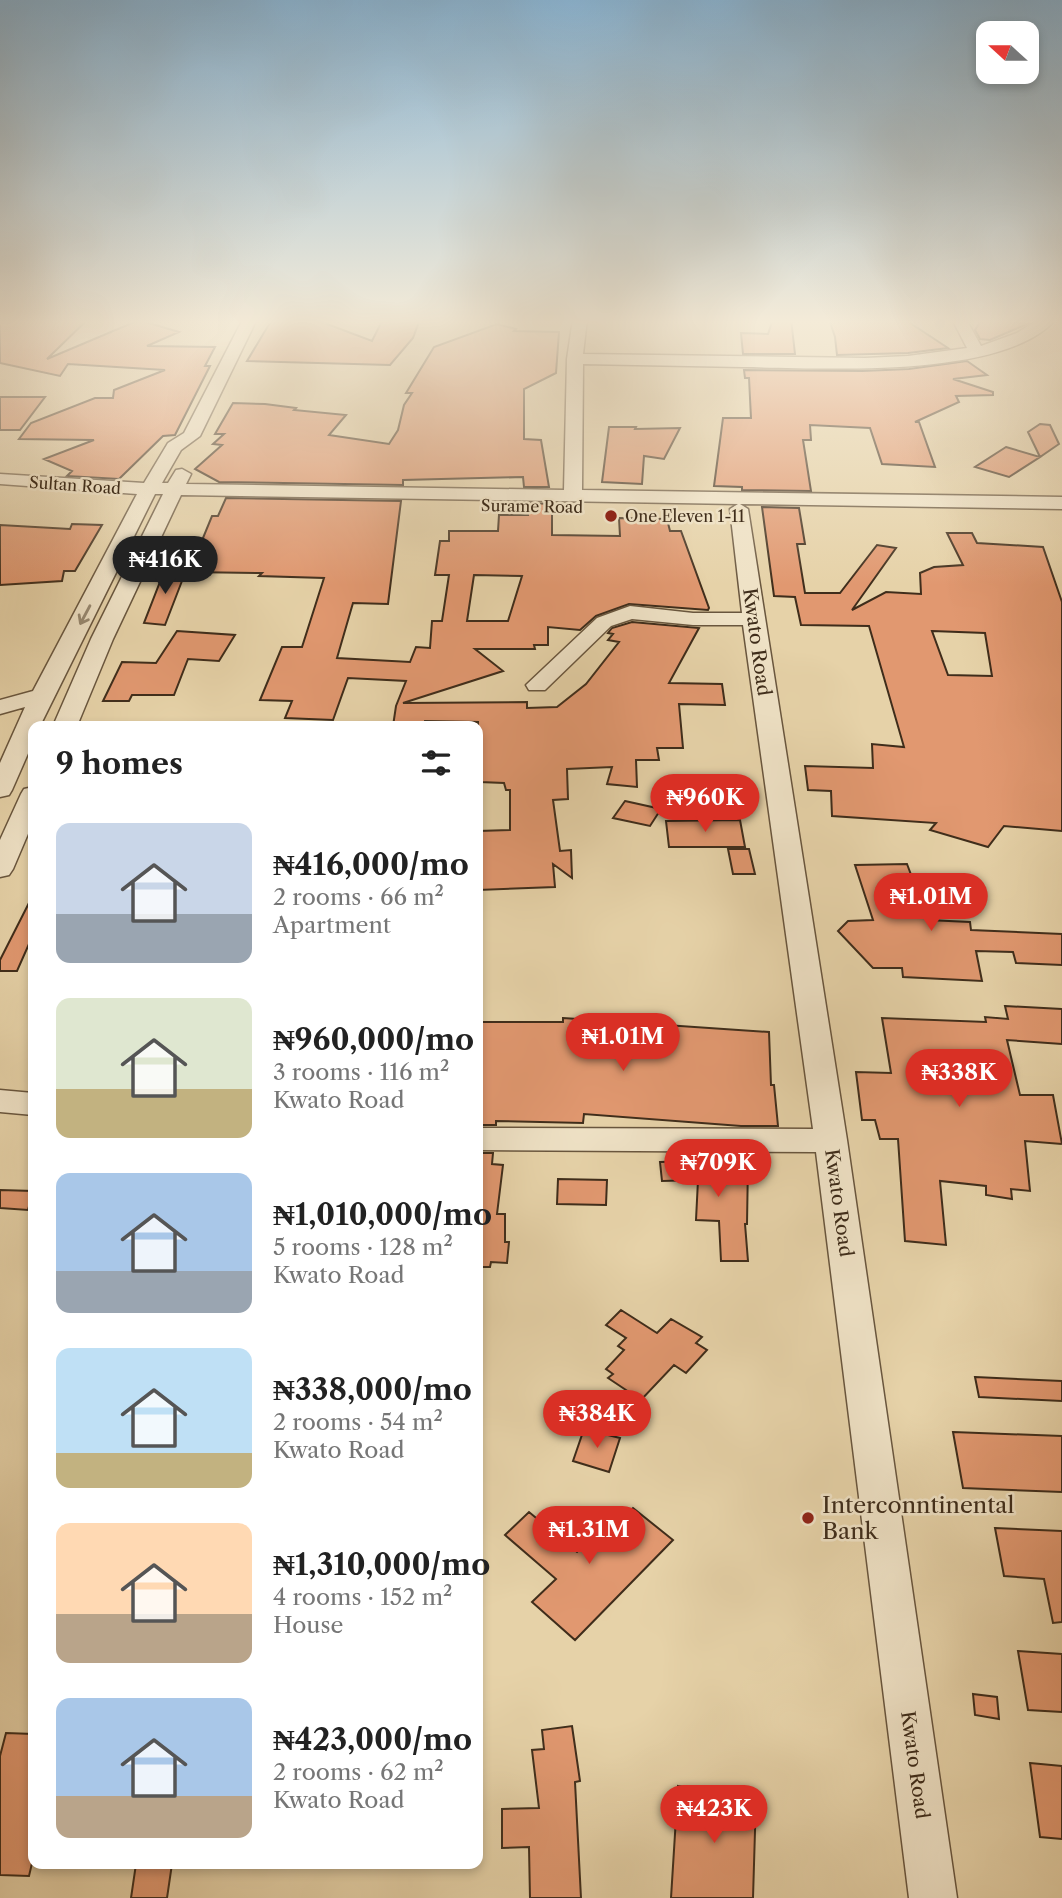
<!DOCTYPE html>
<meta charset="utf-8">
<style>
:root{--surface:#fff;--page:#f6f6f6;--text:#222;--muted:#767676;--accent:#d93025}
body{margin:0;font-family:"Libre Caslon Text",serif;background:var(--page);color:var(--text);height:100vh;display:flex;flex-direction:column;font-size:26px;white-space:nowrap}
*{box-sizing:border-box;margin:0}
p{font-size:23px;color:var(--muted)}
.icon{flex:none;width:38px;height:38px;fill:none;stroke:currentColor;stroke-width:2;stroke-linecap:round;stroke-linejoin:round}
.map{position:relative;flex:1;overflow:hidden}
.side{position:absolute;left:28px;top:721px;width:455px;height:1148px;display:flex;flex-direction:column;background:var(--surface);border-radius:14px;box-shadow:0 4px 10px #0003}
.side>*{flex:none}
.needle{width:46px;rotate:291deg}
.controls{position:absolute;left:976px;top:21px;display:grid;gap:14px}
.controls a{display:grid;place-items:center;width:63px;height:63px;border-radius:14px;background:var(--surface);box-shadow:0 4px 10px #0003;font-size:35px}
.price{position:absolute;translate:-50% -60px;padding:0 16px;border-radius:24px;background:var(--accent);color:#fff;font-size:23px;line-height:46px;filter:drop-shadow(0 2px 4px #0008)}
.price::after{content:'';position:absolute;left:50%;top:42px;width:21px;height:16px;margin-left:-10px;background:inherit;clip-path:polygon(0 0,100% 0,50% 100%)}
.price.current{background:#222;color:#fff}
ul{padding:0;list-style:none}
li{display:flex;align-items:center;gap:21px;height:175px;padding:0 28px}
li span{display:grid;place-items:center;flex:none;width:196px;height:140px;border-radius:14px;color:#555}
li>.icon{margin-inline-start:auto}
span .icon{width:84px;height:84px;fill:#fffc;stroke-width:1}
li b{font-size:30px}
h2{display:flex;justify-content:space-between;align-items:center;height:84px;padding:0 28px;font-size:30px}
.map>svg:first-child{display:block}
.building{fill:#e19870;stroke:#3f2d1b;stroke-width:2;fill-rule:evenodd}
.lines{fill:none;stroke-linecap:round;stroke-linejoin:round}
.minor-casing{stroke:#69563e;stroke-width:3}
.minor{fill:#efe2c6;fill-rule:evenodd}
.oneway{stroke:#978870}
.poi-dot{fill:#8f2418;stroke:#efe2c6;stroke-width:2.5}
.labels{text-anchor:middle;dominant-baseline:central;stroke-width:5;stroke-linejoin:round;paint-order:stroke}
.far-street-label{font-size:16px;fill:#3f2d1b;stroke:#efe2c6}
.far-poi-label{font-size:16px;fill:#3f2d1b;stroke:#efe2c6;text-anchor:start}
.street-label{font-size:19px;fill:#3f2d1b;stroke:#efe2c6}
.near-poi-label{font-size:23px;fill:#3f2d1b;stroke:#efe2c6;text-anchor:start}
</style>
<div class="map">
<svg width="1062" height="1898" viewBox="0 0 1062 1898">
<rect width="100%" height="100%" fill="#e6d2a8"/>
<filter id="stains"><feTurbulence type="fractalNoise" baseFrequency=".00286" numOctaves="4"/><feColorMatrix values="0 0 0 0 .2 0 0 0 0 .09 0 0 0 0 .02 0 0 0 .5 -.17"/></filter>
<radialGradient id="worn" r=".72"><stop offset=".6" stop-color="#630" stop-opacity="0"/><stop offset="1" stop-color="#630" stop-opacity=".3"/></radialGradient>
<path class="building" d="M0,319L86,321L47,359L139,320L179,332L147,346L215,347L205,366H210L175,435L163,436L119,479L67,476L72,471L44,459L94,440L19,439L31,423L95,398H113L114,390L165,370L68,364L60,376L0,363Z
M276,319H330L327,324L372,341L383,319H420L413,338L390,365L247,361L271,321Z
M773,319H791L795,354H743L741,333L768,334Z
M829,319H904L948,348L908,353L837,355L835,337Z
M982,319H1019L1017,322L1027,324L990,340L980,339L975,330Z
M497,324L516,329L514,331L559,332L556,373L524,389V439L541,440L549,487H524L523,477L403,480V485L219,482L195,469L222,445L213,444L224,434H215L233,403L265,404L296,408L294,410L346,415L329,435L389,444L398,430L404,405L412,393H406L434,347Z
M967,361L987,375L953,379L993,392V395L956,396L959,402L915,422H919L935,467L882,464L870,428L810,425L811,440H803L811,491L742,490V487L714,486L723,418H751L749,378H745L744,370L862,371L909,369Z
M0,397H45L20,430H0Z
M1040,424L1050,425L1059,444L1040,457L1028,432Z
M609,427H636L635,429L680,428L664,459L644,456L642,484L602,482Z
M1006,447L1040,457L1009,477L975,467Z
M226,498L401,501L388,604L353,603L337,658L410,662L416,647L430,648L432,621H442L449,575H435L440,541H449V531H498L499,515H528L527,503L552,504V535L620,536L619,518L667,519L670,531H681L709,608L708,610L629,604L596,616L580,630L548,627V645H534L535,649H475L503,671L403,703L527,702V708L557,707L586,684L619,642L608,640L613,634L608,633L612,628L632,622L699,628L669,683L722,684L725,705L679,704L683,748H657L659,760H636L637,787L607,784L612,767L567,769L568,799L553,800L560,851L571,850L572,878L553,864L555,887L478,890V831L510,830V790H506L504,783L480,782L482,746H478V722L425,721L424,726H393L396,706L406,681L348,678L333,720L285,718L292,701L260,700L282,647H302L324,578L259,576L262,573L189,572L212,516H218ZM474,575L522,576L508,621H467Z
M762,507L799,508L805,544H797L805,593H840L877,545L896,548L852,610L886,592L921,594L920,573L934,567L963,565L947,533H972L977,543L1043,547L1062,602V831L1004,826L988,847L930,830L936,823L832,816L831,791L808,790L805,766L873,768L872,744L904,747L869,626L801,625L795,597L774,596ZM932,631L985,633L992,676L948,675Z
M72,524L102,525L75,571H64L62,581L0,585V525L70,529Z
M187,568L165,625L144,623L165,569Z
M177,631L235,635L219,661L188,659L174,695H132L129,701H103L122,662L156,663Z
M625,801L661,809L650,826L613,818Z
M740,820L745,847H669L666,821Z
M728,849H749L755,874H733Z
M907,864L928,920L970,922L971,930L1062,934V965L1016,963L1013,952L976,951L982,981L903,977L902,968H873L838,931L848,921L873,920L855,865Z
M33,895V935L17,971H0V960Z
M1005,1006L1062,1009V1044L1007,1040L1020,1095H1053L1062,1144L1025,1141L1030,1191L1011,1189L1012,1199L986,1195V1186L940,1181L946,1245L905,1241L898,1139H880L875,1120H862L856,1072L891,1073L882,1018L986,1022L985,1017L1008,1019Z
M563,1018L769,1032L771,1085H774L778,1126H741L584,1114L583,1123L496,1121V1125H478V1022H563Z
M478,1153H493L492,1164L503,1165L497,1214H505V1242H509L507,1263L491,1262L490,1267H478Z
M699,1158L748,1162L747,1224H745L748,1261H721L719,1221L696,1220L698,1180L662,1181L660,1162L699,1161Z
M558,1179L607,1180L606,1205L557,1204Z
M0,1190L33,1191L28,1210L0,1208Z
M621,1310L657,1333L671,1319L702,1337L696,1343L707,1350L686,1373L674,1365L641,1400L608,1378L613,1374L606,1369L624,1350L618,1346L626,1338L606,1325Z
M975,1377L1062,1381V1401L979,1397Z
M584,1429L620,1438L609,1472L573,1461Z
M953,1432L1062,1436V1492L963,1488Z
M633,1508L673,1540L575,1640L532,1602L556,1579L505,1535L529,1512L577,1552L618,1511L625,1516Z
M995,1528L1062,1531V1622L1053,1623L1044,1579L1004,1576Z
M1018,1651L1062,1654V1712L1028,1710Z
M973,1694L997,1697L999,1719L975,1715Z
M572,1726L580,1781L575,1782L581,1898H530L529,1847L502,1848V1809L539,1808L532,1750L544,1749L542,1730Z
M6,1733L33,1734V1859L29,1876L0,1875V1756Z
M1030,1763L1062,1766V1839L1040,1837Z
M678,1786L756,1797L753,1898H671Z
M136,1864H172L167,1898H131Z"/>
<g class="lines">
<g class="minor-casing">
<path id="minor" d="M243,319H257L200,436L181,450L162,483H168L176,470L182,469L191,474L186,484L564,490L567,359L573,319H587L583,354L865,358L908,356L967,348L952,319H966L981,346L1017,333L1039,319H1056C1004,380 819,368 743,367C689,366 636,365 583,364L582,490L1062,497V509L740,504L748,509L847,1140L957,1898H909L816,1152L478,1150V1128L813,1129L743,625H693L632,619L611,626L545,690H529L526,685L597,618L630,606L693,613H742L730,509L738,504L181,495L113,639L77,726H53L91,639L163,494H155L40,726H33V742L12,790L9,795L0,797V763L25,707L0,714V700L33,691L137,494L0,484V474L144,483L168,443L184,433Z
M33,787V822L13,869L9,875L0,877V840L21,794L24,789Z
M0,1090L33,1093V1115L0,1112Z"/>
</g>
<use href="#minor" class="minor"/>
</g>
<defs><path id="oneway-shaft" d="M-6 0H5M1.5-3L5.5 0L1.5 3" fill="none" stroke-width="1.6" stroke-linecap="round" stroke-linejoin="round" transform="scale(1.75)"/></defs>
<use class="oneway" href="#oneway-shaft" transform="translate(85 615) rotate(118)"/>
<linearGradient id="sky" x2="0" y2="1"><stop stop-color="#89b4d3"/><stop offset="0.55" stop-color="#f4ebd8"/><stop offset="1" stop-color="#f4ebd8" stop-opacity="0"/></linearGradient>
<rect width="1062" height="585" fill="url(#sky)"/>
<g class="poi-dot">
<circle cx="611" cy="516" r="7"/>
<circle cx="808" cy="1518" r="7"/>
</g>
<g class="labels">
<g class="far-street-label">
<text transform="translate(75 485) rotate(4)">Sultan Road</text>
<text transform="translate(532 506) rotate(1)">Surame Road</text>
</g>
<g class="far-poi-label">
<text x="625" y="516">One Eleven 1-11</text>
</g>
<g class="street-label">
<text transform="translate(757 642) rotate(82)">Kwato Road</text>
<text transform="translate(839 1203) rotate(82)">Kwato Road</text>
<text transform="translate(915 1765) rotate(82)">Kwato Road</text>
</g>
<g class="near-poi-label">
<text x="822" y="1505">Interconntinental<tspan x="822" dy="26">Bank</tspan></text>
</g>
</g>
<rect width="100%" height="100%" filter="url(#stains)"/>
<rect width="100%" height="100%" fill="url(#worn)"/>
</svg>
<div class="controls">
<a><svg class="needle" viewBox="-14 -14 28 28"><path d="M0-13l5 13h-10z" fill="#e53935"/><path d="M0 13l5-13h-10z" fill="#767676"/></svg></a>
</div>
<b class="price current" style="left:165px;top:596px">₦416K</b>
<b class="price" style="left:705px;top:834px">₦960K</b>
<b class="price" style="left:931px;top:933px">₦1.01M</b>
<b class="price" style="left:623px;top:1073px">₦1.01M</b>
<b class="price" style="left:959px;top:1109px">₦338K</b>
<b class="price" style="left:718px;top:1199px">₦709K</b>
<b class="price" style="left:597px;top:1450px">₦384K</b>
<b class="price" style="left:589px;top:1566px">₦1.31M</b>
<b class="price" style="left:714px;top:1845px">₦423K</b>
<section class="side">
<h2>9 homes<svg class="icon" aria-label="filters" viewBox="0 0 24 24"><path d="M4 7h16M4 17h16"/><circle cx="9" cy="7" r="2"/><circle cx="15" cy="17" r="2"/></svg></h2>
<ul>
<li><span style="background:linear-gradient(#c9d6e8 65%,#9aa5b1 0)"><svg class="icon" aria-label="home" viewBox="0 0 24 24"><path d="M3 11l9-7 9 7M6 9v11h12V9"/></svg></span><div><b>₦416,000/mo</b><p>2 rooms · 66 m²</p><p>Apartment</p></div></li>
<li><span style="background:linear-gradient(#dfe7d0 65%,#c2b280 0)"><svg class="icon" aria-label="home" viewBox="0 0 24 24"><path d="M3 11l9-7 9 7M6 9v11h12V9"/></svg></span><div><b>₦960,000/mo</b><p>3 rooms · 116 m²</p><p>Kwato Road</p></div></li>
<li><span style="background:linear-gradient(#a9c7e8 70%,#9aa5b1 0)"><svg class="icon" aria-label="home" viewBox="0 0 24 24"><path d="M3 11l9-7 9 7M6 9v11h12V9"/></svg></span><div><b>₦1,010,000/mo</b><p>5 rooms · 128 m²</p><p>Kwato Road</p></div></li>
<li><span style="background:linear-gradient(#bfe0f5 75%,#c2b280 0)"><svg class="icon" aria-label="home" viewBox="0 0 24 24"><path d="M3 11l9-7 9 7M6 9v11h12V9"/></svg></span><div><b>₦338,000/mo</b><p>2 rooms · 54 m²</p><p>Kwato Road</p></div></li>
<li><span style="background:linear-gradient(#ffd9b3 65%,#b9a48a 0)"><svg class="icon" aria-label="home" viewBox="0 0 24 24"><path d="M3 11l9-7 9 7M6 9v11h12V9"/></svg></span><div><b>₦1,310,000/mo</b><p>4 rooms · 152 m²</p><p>House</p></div></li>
<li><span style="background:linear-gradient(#a9c7e8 70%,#b9a48a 0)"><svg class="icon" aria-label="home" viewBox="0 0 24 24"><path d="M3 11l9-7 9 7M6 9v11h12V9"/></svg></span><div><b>₦423,000/mo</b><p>2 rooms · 62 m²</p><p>Kwato Road</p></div></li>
</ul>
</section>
</div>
